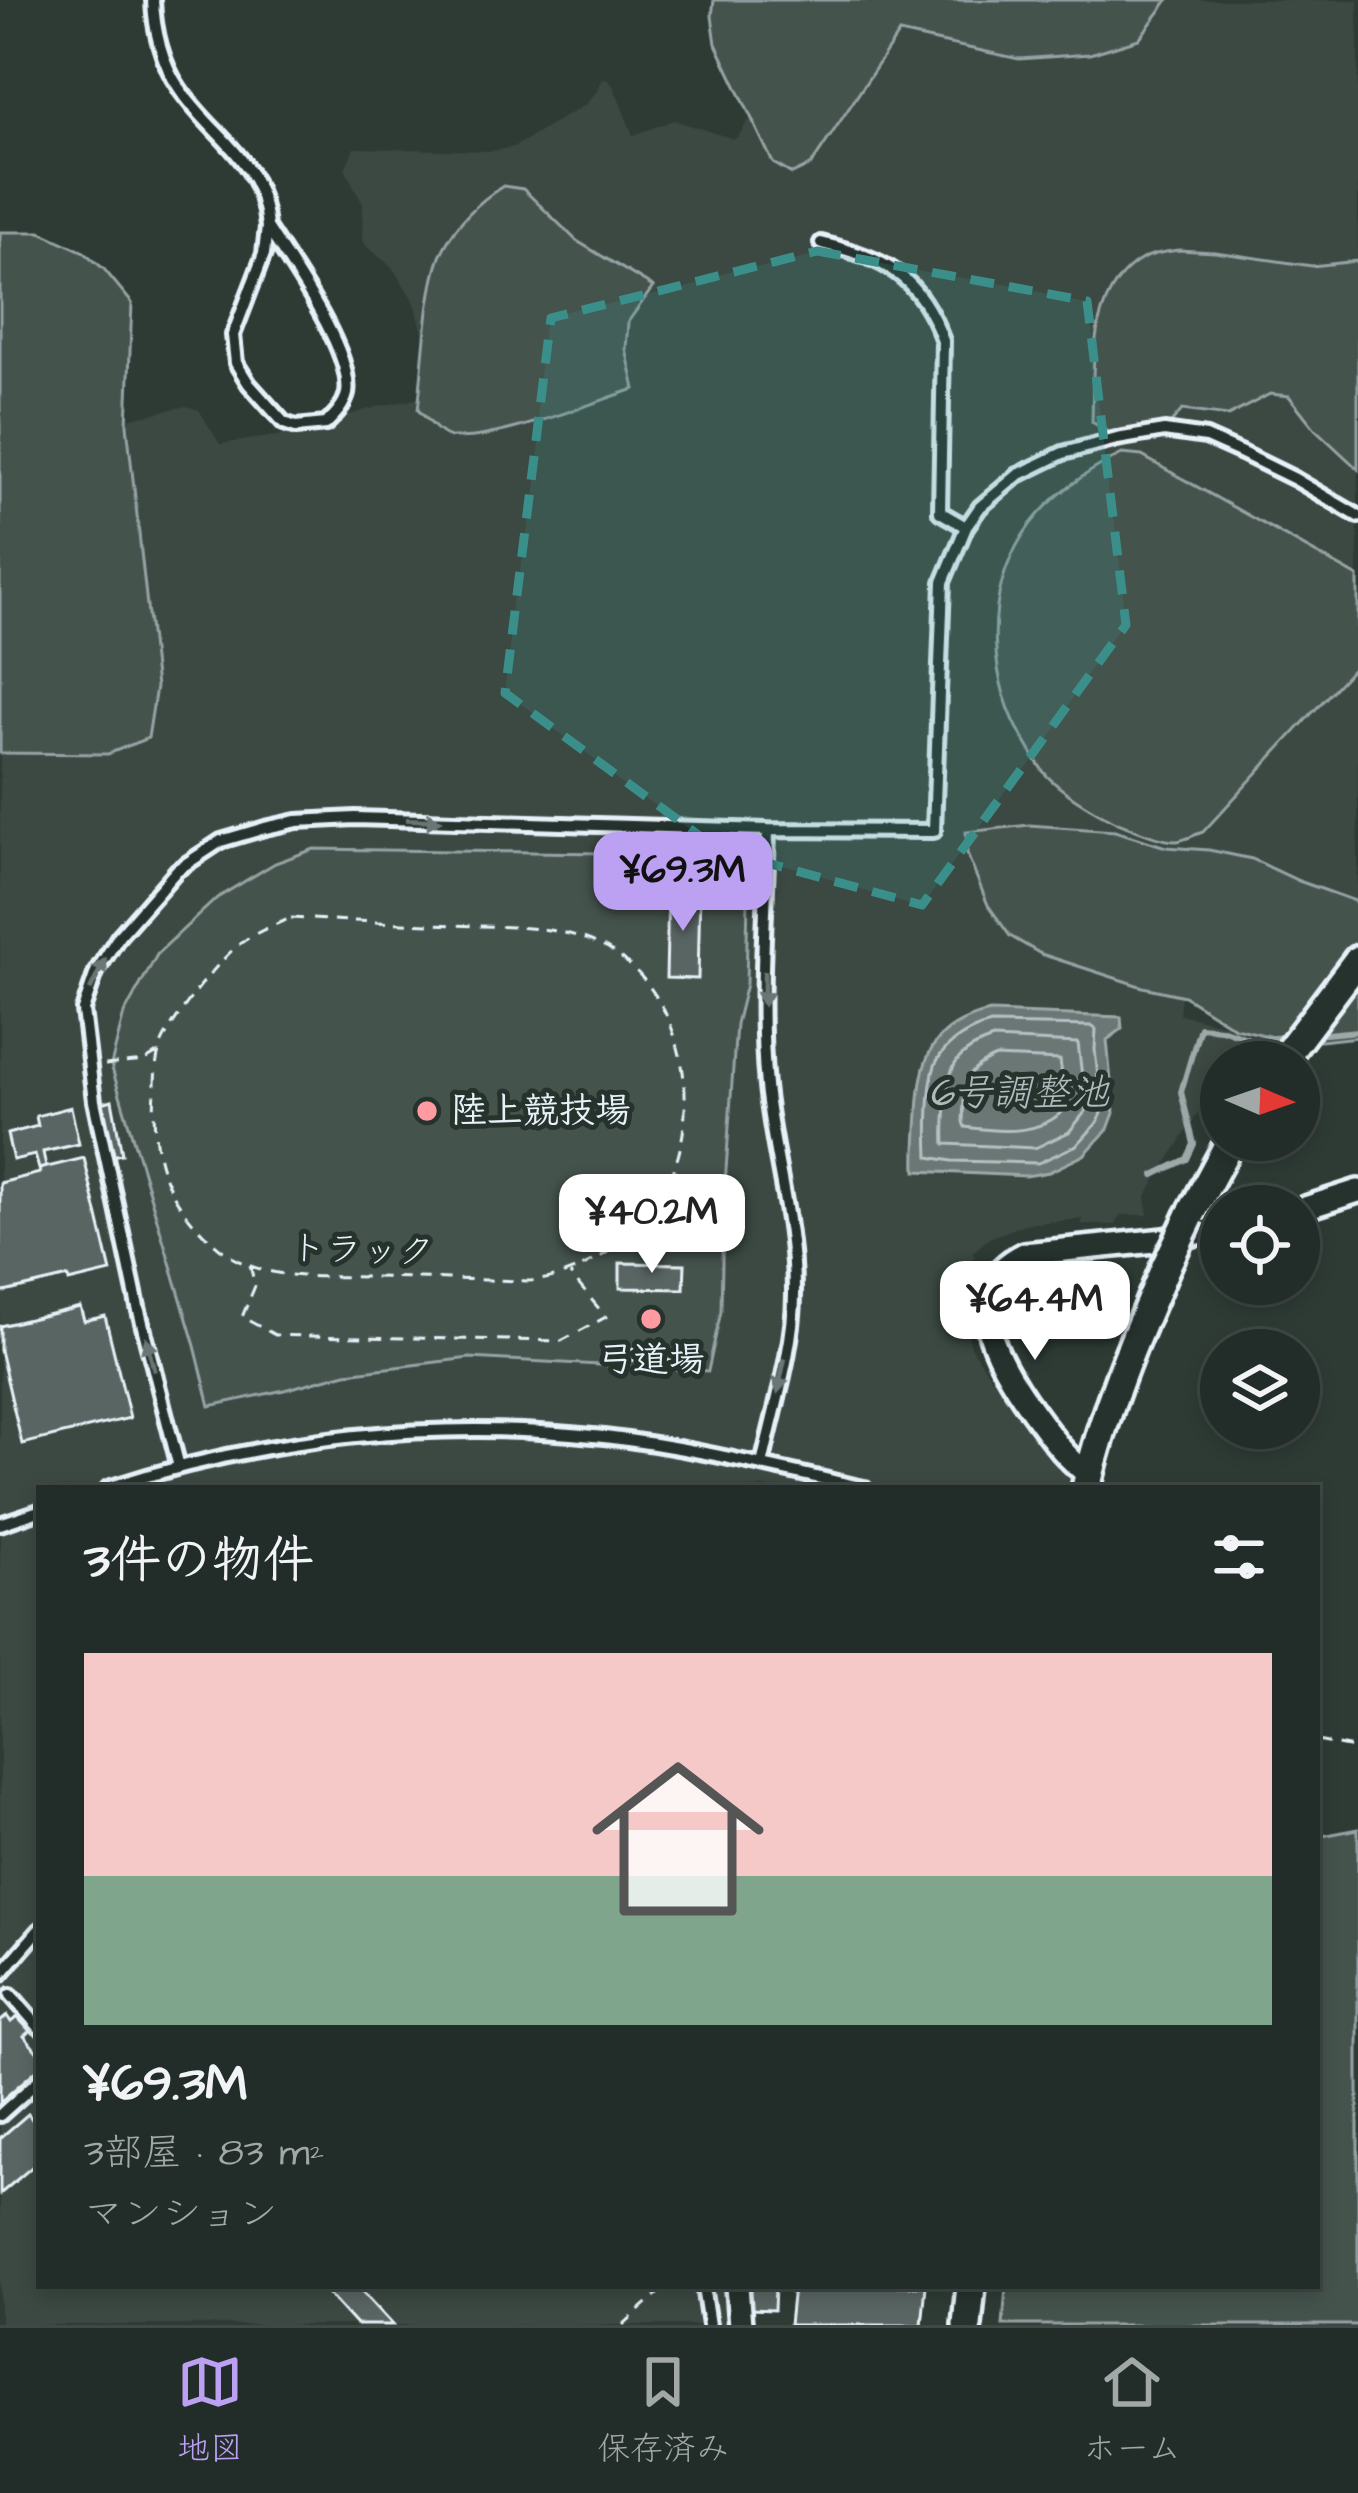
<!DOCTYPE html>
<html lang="ja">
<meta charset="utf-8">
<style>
:root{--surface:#222c28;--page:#2e3834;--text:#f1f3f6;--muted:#a2a7a8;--line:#3f4845;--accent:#bca0f2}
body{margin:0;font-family:"Architects Daughter","Klee One",sans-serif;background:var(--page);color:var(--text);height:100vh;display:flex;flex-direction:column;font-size:45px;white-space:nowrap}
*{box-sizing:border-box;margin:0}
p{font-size:39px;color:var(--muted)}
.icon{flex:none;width:66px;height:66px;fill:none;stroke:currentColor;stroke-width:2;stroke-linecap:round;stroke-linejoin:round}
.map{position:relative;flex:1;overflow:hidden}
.side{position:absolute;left:36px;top:1485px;width:1284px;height:804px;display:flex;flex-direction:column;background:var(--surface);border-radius:0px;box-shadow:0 6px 18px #0003,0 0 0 3px var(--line)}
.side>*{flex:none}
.needle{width:78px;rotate:92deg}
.controls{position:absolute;left:1200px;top:1041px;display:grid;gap:24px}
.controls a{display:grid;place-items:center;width:120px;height:120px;border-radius:50%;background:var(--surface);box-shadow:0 6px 18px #0003,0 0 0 3px var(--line);font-size:60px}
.price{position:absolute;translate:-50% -102px;padding:0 27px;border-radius:24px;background:#fff;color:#222;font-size:39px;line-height:78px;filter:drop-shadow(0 3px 6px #0008)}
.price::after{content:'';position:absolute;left:50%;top:72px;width:36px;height:27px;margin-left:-18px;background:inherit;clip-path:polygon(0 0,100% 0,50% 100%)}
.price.selected{background:var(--accent);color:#111}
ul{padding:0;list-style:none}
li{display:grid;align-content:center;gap:24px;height:636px;padding:0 48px}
li span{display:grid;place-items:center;height:372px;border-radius:0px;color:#555}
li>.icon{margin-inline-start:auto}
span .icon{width:216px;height:216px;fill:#fffc;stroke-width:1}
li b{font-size:51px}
h2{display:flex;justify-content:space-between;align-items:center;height:144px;padding:0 48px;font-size:51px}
.menu{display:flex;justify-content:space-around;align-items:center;height:168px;border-top:3px solid var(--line);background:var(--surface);font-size:33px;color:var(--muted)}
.menu a{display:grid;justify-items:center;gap:6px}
.menu .selected{color:var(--accent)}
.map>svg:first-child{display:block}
.built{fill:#3b4843}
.green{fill:#45524e;stroke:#96a2a3;stroke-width:3}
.water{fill:#6b7775;stroke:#9da8a9;stroke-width:3}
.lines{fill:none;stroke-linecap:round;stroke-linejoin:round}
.shore{stroke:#b6c0c4;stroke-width:3}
.stream{stroke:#9da8a9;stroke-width:6}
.building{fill:#596563;stroke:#e8f1f8;stroke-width:3}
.service-casing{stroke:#e8f1f8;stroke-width:20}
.minor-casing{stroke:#e8f1f8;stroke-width:30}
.secondary-casing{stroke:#e8f1f8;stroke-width:36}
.path{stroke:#e8f1f8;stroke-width:3;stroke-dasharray:12 9;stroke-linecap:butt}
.service{stroke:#26332d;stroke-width:10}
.minor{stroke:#26332d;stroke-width:21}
.secondary{stroke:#26332d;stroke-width:27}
.secondary-bridge-casing{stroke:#e8f1f8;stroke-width:36;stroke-linecap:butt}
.secondary-bridge{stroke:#26332d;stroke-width:27}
.oneway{fill:#6a7674}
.marked{fill:#3a8f8a;fill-opacity:0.2;stroke:#3a8f8a;stroke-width:9;stroke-dasharray:24 15;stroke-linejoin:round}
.poi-dot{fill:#ff9aa2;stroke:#26332d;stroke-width:4.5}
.labels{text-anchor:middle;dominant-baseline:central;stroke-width:10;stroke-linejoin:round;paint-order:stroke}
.poi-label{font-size:36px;font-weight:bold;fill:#e8f1f8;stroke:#26332d;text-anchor:start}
.street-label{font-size:36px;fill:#e8f1f8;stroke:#26332d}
.water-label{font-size:39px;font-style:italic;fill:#b0babd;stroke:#26332d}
</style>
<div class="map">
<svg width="1358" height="2325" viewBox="0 0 1358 2325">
<rect width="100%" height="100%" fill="#2e3b35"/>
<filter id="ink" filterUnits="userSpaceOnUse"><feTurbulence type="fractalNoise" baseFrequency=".00833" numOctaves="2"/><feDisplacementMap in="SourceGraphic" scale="24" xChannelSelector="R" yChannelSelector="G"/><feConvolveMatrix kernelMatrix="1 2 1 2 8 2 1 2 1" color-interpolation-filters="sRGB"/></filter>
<g filter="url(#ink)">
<path class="built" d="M820,0H1358V931L1182,983L1179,1014L1236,1027L1243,1047L1232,1062H1221V1076L1146,1196L1148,1215H1120L1116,1225L1082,1224V1219L1025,1224L989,1238L972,1253L975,1256L966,1270L961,1288L963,1314L971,1347L993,1380L1051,1423L1075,1465L1065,1488H39V2286H727L730,2314L729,2325H0V411L83,429L186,406L199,410L220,444L277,436L376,407L456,391L451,350L425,341L415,303L392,267L367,247L362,239L363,204L345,169L354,148L491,151L514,147L586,104L598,90L602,79L608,80L614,87L633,135L674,120L733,139L738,137L748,121L755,119Z"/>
<path class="green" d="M714,0H1168L1139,39L1090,54L1019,59L899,33L811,165L792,174L773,163L716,44L712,16Z
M503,186L523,189L577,241L653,287L628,322L626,349L635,389C599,400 475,450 445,435C436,431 426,417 418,410C423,370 426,281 444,248C457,223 479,201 503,186Z
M0,232H40L84,252L104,269L132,303L127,425L156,687L148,738L108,754L0,753Z
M1178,250L1215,252L1312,266L1358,261V469L1315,429L1289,396L1270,394L1228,416L1182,410L1171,423L1108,432L1092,422C1094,367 1087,291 1142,259C1152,253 1167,252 1178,250Z
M1122,454L1142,456L1358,577V663L1203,832C1196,834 1185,840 1177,841C1162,842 1130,828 1116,822C1092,810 1066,795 1047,776C1039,767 1033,755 1027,745C988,683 983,598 1023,535C1045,500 1086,471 1122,454Z
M1029,825L1115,831L1166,847L1209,850L1252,859L1299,881L1358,902V1037L1321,1041L1281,1039L1235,1028L1184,996L1143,987L1041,954L1010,936L988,905L967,854L966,832Z
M314,849L749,855L746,984L736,1024L723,1214L721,1311L708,1371L470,1358L346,1373L284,1390L210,1406L195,1346L111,1065L124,1014L158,953L217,898L275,863Z
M1358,1829V2325H1003L1006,2286H1317V1837Z"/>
<path class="water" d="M990,1012L1121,1017L1122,1029L1107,1040L1114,1113L1108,1129L1084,1155L1049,1172L1026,1176L916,1171C915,1152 917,1132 918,1112C921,1058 931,1025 990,1012Z"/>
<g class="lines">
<path class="shore" d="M991,1024L1091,1026L1096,1029L1095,1050L1102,1113L1098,1122L1077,1145L1038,1163L952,1161L929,1157C928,1135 927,1081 937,1061C947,1042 970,1029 991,1024Z
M993,1039L1078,1043L1086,1111L1069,1132L1035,1148L945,1144C944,1131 945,1118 946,1104C948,1067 956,1051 993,1039Z
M996,1057L1060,1060L1066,1108C1040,1136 1000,1132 965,1127L963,1122C965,1088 961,1071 996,1057Z"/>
<path class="stream" d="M1316,1035L1358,1031
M1154,1175L1187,1159L1194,1144L1181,1092L1200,1027L1221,1029L1253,1040L1285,1037"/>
</g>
<path class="building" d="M668,890H700L698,979L666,978Z
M112,1100L122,1154L111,1156L102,1103Z
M71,1107L79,1144L43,1152L46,1167L39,1169L35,1155L13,1160L7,1134L38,1126L36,1116Z
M84,1158L111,1272L69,1282L68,1277L0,1293V1183L40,1173L39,1169Z
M620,1263L685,1264L684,1289L620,1288Z
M80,1307L84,1321L105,1316L130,1418L22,1444L0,1350V1326Z
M619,1348L683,1350V1361L618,1360Z
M7,2016L11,2022L17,2017L30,2031L24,2036L39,2054V2068L0,2102V2022Z
M28,2114L39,2128V2161L0,2194V2138Z
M335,2286H357L393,2325H356L327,2293Z
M751,2286H787H775L774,2310L750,2309Z
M793,2286H926L922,2325H789Z"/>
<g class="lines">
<g class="service-casing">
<path id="service" d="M153,0C154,30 162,63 179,88C214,140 261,156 267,227
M267,227C289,262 354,352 347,394C344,406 335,415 326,424L296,427L284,423L249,384L236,363L233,335L264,254Z
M821,243C886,259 919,275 943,341L940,512L966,527
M762,1465C773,1413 794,1347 794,1295C795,1225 773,1155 766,1086C758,1002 766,915 768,830
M179,1467L138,1307L94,1101L83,1010L96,972L119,936L177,870L221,841L265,828L297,821L355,818L768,830L934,831L943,582L966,527L980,507L1018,475L1063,453L1117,439L1164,431L1206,437L1242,453L1295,479L1358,516
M108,1488C266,1436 439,1419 604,1437C692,1447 778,1469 864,1488
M0,1524L39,1511
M0,1975L39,1930
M11,1995L39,2027
M0,2115L39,2080
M703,2286L709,2325"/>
</g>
<g class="minor-casing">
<path id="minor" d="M1299,1210L1358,1191
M1089,1475C1063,1455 1052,1438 1033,1412C1000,1366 952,1290 1024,1254L1165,1240L1221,1228
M737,2286L740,2325"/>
</g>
<g class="secondary-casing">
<path id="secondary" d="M1281,1062L1358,960
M1190,1216L1231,1140
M1086,1488C1104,1410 1135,1337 1167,1264
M967,2325L971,2286"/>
</g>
<path class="path" d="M291,918C346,921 401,923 456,925C506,928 562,923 608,949C677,990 699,1087 677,1160C660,1222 593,1277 529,1281C477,1280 425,1278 373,1277C328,1276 278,1281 237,1260C226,1254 217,1246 208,1238C161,1193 151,1152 155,1089C155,1074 156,1057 162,1043C173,1018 219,959 241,943C256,932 274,925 291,918Z
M105,1065L144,1061L159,1052
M250,1265L255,1286L242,1317L275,1335L307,1336L561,1341L606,1317L570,1274
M1317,1741L1358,1749
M623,2325L666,2286"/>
<use href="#service" class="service"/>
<use href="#minor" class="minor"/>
<use href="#secondary" class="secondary"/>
<g class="secondary-bridge-casing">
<path id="secondary-bridge" d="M1167,1264L1190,1216"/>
</g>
<use href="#secondary-bridge" class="secondary-bridge"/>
</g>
<defs><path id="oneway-solid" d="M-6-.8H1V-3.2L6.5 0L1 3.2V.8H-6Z" transform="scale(3)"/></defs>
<g class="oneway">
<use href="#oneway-solid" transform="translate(424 820) rotate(2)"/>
<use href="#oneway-solid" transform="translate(98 974) rotate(-64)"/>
<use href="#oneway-solid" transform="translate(764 989) rotate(91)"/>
<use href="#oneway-solid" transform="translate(150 1354) rotate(-104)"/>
<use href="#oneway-solid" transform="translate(781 1376) rotate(102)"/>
</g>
</g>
<path class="marked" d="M817,251L1087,301L1126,625L922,905L719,850L505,693L551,318Z"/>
<g class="poi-dot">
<circle cx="427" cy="1111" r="12"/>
<circle cx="651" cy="1319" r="12"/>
</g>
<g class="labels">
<g class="poi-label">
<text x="451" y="1111">陸上競技場</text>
<text x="651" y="1360" text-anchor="middle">弓道場</text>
</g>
<g class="street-label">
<text transform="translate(362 1251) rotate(2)">トラック</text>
</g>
<g class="water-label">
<text x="1019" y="1094">6号調整池</text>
</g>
</g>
</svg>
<div class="controls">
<a><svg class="needle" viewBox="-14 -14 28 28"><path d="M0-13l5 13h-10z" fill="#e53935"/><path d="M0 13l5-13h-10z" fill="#a2a7a8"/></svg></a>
<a><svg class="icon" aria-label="locate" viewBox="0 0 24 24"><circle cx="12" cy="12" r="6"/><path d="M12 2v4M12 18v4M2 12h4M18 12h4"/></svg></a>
<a><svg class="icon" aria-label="layers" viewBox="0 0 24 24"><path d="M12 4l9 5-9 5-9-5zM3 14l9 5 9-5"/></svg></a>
</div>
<b class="price selected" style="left:683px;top:934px">¥69.3M</b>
<b class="price" style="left:652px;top:1276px">¥40.2M</b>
<b class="price" style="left:1035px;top:1363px">¥64.4M</b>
<section class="side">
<h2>3件の物件<svg class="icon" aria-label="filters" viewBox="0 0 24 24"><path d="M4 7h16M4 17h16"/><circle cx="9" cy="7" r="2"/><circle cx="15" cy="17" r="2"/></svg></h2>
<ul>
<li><span style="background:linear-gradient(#f6c9c9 60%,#7fa58c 0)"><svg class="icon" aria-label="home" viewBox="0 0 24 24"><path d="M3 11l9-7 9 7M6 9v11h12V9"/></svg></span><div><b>¥69.3M</b><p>3部屋 · 83 m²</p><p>マンション</p></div></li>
</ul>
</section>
</div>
<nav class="menu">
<a class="selected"><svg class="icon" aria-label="map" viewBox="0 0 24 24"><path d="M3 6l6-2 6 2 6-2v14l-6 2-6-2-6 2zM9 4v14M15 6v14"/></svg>地図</a>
<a><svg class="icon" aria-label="saved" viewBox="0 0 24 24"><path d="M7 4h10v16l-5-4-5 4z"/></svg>保存済み</a>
<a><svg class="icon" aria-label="home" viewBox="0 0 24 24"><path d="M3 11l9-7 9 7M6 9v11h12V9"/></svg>ホーム</a>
</nav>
